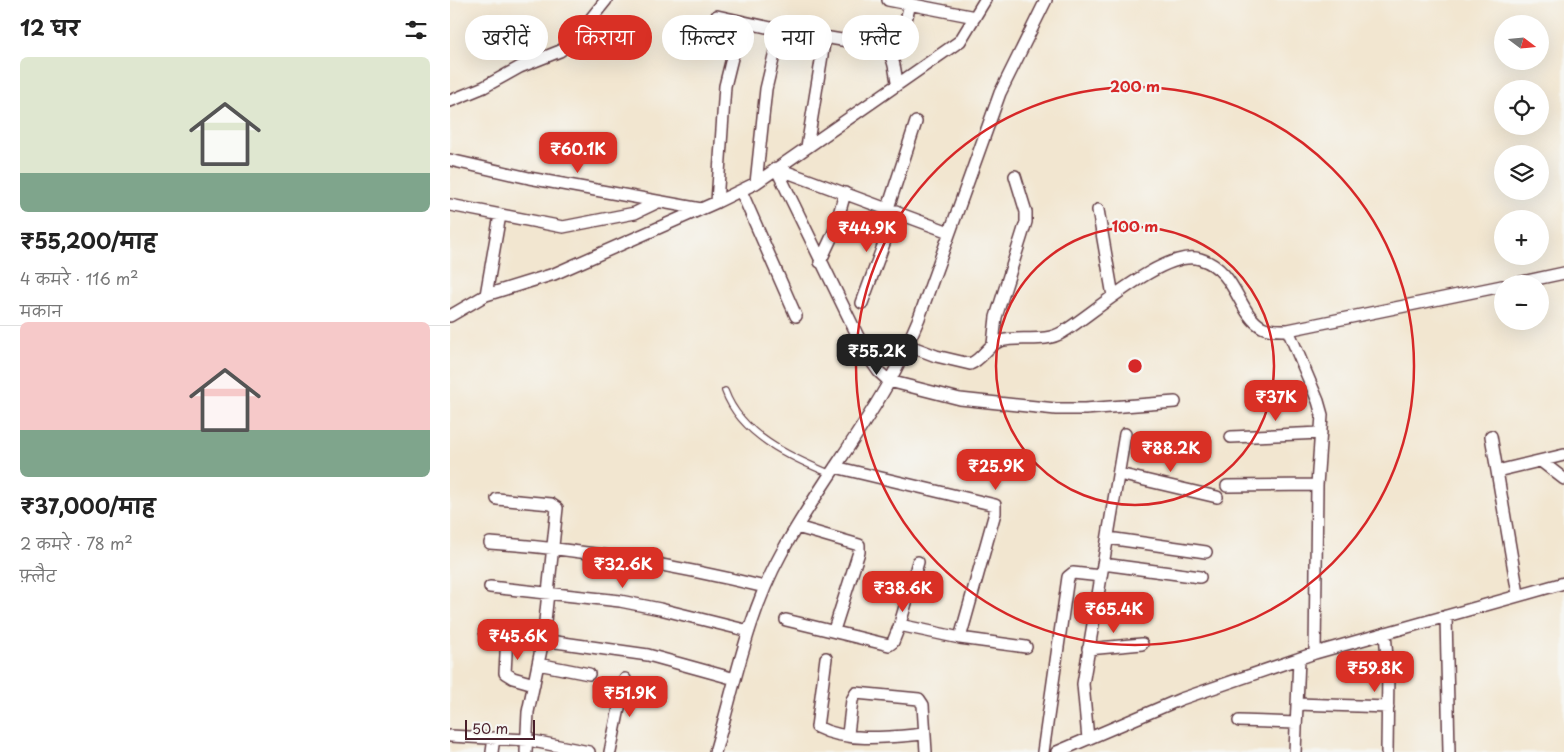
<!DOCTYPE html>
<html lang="hi">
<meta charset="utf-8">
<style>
:root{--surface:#fff;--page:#f6f6f6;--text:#222;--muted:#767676;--line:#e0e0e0;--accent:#d93025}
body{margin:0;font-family:"Playpen Sans","Playpen Sans Deva",sans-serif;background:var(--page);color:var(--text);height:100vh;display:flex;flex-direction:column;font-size:19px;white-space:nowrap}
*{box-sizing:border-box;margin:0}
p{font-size:16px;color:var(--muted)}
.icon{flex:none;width:28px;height:28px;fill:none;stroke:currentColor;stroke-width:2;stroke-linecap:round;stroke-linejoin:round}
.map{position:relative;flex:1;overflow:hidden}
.details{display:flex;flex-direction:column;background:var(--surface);width:450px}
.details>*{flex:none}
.guide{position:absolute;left:15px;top:15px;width:475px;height:45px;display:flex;gap:10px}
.needle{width:32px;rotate:106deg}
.controls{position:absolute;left:1044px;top:15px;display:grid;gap:10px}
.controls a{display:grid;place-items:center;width:55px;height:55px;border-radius:50%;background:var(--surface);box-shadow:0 5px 20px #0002;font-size:25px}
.scale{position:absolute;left:15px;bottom:12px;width:70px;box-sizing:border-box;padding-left:5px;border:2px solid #4a1f2b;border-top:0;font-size:14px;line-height:18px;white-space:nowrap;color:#4a1f2b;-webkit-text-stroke:4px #f6f6f2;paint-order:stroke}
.price{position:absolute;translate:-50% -42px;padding:0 11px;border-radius:10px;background:var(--accent);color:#fff;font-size:16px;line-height:32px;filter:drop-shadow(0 1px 2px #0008)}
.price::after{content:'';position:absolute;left:50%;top:30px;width:15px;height:11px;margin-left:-8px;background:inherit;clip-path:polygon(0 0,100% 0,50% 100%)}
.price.on{background:#222;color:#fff}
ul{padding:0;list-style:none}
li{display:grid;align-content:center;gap:10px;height:265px;padding:0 20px}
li+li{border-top:1px solid var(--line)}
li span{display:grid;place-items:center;height:155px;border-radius:8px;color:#555}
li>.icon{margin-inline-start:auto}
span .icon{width:90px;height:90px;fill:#fffc;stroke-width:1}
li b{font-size:21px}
h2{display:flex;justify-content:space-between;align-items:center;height:60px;padding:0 20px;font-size:21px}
.pill{padding:0 18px;border-radius:22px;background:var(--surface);box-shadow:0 5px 20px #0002;font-size:18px;line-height:45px}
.pill.on{background:var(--accent);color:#fff}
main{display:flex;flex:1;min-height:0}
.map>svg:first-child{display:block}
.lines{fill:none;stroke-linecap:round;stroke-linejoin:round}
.service-casing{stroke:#633d44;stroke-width:8}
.minor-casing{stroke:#633d44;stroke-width:14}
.service{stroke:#fff;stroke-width:5.5}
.minor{stroke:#fff;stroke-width:11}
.ring{fill:none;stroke:#d62828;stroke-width:2.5}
.centre{fill:#d62828;stroke:#f6f6f2;stroke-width:2.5}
.ring-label{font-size:15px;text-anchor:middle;font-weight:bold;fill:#d62828;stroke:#f6f6f2;stroke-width:4.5;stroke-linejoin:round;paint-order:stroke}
</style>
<main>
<section class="details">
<h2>12 घर<svg class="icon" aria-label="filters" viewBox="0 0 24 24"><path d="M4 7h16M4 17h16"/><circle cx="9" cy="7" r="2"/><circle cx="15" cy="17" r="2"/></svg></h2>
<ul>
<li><span style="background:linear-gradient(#dfe7d0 75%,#7fa58c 0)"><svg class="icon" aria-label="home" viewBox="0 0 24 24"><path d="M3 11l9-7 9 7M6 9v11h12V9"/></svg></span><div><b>₹55,200/माह</b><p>4 कमरे · 116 m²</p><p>मकान</p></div></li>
<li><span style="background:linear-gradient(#f6c9c9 70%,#7fa58c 0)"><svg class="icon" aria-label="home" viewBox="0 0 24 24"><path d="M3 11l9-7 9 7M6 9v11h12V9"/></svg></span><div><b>₹37,000/माह</b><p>2 कमरे · 78 m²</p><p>फ़्लैट</p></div></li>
</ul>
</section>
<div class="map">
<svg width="1114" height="752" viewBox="0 0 1114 752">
<rect width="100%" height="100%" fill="#f6f6f2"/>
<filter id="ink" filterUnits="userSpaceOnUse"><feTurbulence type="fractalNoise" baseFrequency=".02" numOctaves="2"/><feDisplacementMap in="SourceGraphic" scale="10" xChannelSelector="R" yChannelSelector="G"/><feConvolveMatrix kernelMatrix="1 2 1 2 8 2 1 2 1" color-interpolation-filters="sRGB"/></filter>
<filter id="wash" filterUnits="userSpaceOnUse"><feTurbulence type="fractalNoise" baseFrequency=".0096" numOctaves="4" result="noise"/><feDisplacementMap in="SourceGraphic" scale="20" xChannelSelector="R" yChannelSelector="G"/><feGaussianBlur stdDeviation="1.12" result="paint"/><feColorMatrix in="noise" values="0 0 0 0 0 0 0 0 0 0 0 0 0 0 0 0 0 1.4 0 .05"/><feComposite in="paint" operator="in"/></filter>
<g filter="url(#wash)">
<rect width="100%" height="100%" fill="#f2e6d0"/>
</g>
<g filter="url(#ink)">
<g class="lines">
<g class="service-casing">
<path id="service" d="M275,391C291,435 340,457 381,474"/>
</g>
<g class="minor-casing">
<path id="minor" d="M438,0L525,17
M267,16L330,30L429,46C445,53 444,67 447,82
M437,50L453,32L460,4
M0,101L34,87L70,67L110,51L123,41L156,0
M357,147L375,37
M0,160L79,178L251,209
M326,168L417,355L429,372L439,381L510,399L606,409H635L725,402
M326,168L499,232
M306,183L316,89L330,30
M291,191L346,316
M267,202L275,86L291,22
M0,205L113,227L185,213L208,202
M438,208L466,122
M648,210L663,296
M370,262L384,232L395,193
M1063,284L1114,273
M36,295L50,215
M412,303L446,211
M0,316L36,295L104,274L267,202L306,183L510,41L535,0
M838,330L868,401L872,415L867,485L865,653
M543,344L546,317L576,222V212L565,176
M457,345L486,356L520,364C533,359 537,345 550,341C570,335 594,344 613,332C643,314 715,248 750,259C787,270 788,314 812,327C820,331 829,330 838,330L1052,286
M1041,436L1068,594
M781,437L871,433
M1092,462L1114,479
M385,467L545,505V513L510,638
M1047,471L1114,455
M669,474L767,497
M777,486L867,485
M47,499L101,504L107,508L93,640L78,712L76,752
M347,527L409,545V552L384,630
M658,538L756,552
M40,543C133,549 223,565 315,587
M653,564L750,577
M40,587L170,601L210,609L299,631
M996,616L999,752
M336,620L439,645L443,642L449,627L454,626L510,638L576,647
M449,627L468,562
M35,632L198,655L285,679
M935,633L938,670L937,752
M57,635L55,673L63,678L84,684
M638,649L692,644
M376,658L367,727C398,743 441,737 474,734
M88,664L139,674
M847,704L938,707
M789,721L846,723
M398,734L402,700L406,693L469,699L473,705L476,752
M0,736L78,740L139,752
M638,739L633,684L675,434
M42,752L44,738
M160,752L175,679
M265,752C285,685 297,616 331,554C363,494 407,440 440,380C451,360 460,339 469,318L550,93L596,0
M593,752L618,577L623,573L651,576
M607,752L731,699L865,653L1114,583
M845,752L849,659"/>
</g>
<use href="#service" class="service"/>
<use href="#minor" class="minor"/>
</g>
</g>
<g class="ring">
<circle cx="685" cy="366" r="139"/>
<circle cx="685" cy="366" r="279"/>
</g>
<circle cx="685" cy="366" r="8" class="centre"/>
<g class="ring-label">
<text x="685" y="92">200 m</text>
<text x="685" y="232">100 m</text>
</g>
</svg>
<div class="controls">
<a><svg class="needle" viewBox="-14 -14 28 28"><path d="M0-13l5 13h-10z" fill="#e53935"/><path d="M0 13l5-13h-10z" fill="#767676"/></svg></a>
<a><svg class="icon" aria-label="locate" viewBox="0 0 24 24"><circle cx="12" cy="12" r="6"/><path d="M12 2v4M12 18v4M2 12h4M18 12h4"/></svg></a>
<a><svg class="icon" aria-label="layers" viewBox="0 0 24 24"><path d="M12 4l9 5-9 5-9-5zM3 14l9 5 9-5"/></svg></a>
<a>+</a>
<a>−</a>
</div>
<div class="scale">50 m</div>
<b class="price" style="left:128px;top:174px">₹60.1K</b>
<b class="price" style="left:417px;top:253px">₹44.9K</b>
<b class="price on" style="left:427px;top:376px">₹55.2K</b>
<b class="price" style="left:826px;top:422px">₹37K</b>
<b class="price" style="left:721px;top:473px">₹88.2K</b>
<b class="price" style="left:546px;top:491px">₹25.9K</b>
<b class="price" style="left:173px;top:589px">₹32.6K</b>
<b class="price" style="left:453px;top:613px">₹38.6K</b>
<b class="price" style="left:664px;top:634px">₹65.4K</b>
<b class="price" style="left:68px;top:661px">₹45.6K</b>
<b class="price" style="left:925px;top:693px">₹59.8K</b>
<b class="price" style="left:180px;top:718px">₹51.9K</b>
<div class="guide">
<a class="pill">खरीदें</a>
<a class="pill on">किराया</a>
<a class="pill">फ़िल्टर</a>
<a class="pill">नया</a>
<a class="pill">फ़्लैट</a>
</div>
</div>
</main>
